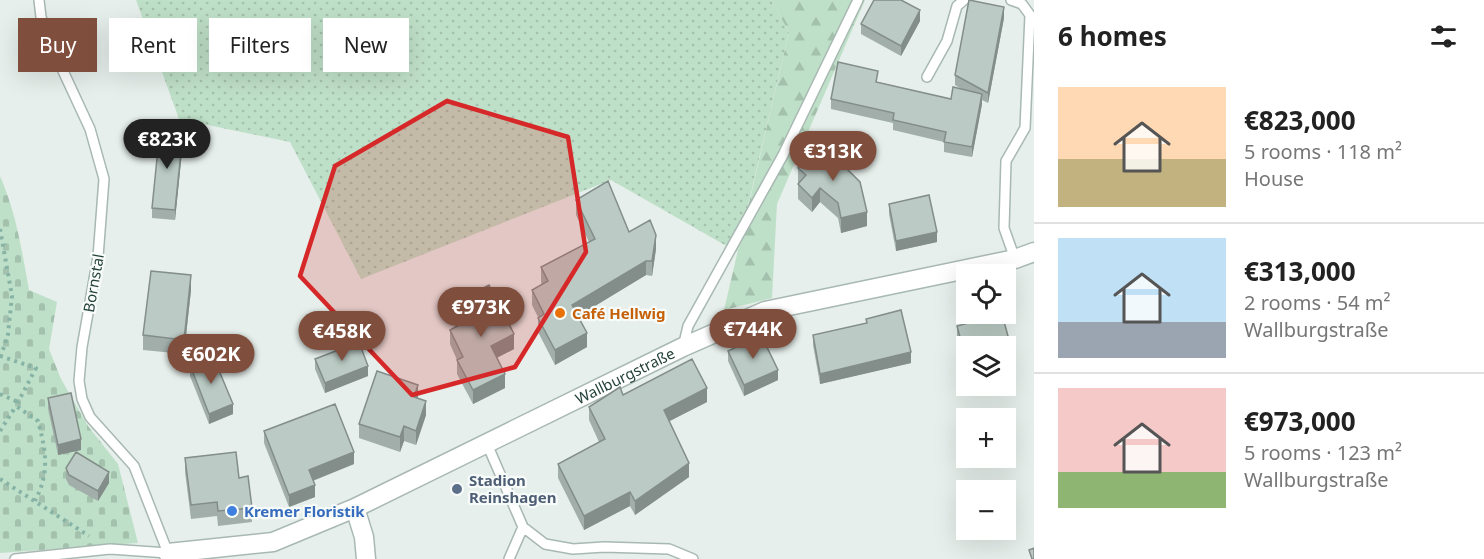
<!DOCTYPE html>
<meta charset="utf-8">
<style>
:root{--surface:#fff;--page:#f2f2f2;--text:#222;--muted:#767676;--line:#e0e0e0;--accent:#804e3d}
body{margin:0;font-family:"Noto Sans",sans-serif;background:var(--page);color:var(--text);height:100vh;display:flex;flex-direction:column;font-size:22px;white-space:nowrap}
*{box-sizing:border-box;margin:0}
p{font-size:20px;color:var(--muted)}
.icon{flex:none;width:33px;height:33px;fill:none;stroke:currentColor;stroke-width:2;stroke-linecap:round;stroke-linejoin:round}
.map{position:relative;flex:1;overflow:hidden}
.sheet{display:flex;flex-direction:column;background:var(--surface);width:450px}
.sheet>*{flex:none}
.guide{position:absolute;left:18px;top:18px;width:570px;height:54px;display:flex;gap:12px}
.buttons{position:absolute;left:956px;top:264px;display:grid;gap:12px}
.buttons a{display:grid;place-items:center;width:60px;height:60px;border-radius:0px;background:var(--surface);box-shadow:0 6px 24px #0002;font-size:30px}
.price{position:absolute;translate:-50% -51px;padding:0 14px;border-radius:21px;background:var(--accent);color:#fff;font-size:20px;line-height:39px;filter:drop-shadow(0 2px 3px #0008)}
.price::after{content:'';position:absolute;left:50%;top:36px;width:18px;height:14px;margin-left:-9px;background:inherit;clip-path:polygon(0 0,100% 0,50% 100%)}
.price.on{background:#222;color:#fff}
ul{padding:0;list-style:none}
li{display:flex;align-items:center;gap:18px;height:150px;padding:0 24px}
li+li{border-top:2px solid var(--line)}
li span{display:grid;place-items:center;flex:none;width:168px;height:120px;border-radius:0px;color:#555}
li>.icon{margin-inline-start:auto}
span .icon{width:72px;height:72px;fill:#fffc;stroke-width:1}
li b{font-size:26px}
h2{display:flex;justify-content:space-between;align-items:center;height:72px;padding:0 24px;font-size:26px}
.chip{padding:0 21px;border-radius:0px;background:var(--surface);box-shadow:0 6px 24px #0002;font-size:21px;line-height:54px}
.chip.on{background:var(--accent);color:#fff}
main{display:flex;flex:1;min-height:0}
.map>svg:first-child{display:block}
.grass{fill:url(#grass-dots)}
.forest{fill:url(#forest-firs)}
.cemetery{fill:url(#cemetery-stones)}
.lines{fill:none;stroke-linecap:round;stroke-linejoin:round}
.lane-casing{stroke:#a8b8b2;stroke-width:12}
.street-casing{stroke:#a8b8b2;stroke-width:21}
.path{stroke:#86b3a5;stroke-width:4;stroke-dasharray:3 4.5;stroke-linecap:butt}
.lane{stroke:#fff;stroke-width:9}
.street{stroke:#fff;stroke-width:18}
.wall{fill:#a1aea9}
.shaded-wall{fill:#838d89}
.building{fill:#bbcac4;stroke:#838d89;stroke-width:1.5}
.marked{fill:#d62828;fill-opacity:0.2;stroke:#d62828;stroke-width:4.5;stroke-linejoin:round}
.food-dot{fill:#e8710a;stroke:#f7fbf9;stroke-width:2}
.service-dot{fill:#5c6f8a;stroke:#f7fbf9;stroke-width:2}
.shop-dot{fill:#3f7fe0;stroke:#f7fbf9;stroke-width:2}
.labels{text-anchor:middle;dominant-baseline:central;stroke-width:4.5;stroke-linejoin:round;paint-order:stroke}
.street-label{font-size:15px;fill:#24423a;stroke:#f7fbf9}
.food-label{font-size:15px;font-weight:bold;fill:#c56008;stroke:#f7fbf9;text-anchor:start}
.service-label{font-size:15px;font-weight:bold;fill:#4e5e75;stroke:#f7fbf9;text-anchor:start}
.shop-label{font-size:15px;font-weight:bold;fill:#366cbe;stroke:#f7fbf9;text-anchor:start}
</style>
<main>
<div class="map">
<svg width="1034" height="559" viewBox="0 0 1034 559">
<defs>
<pattern id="grass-dots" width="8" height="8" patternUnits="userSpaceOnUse" patternTransform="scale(1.5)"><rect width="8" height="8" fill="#bfe0c8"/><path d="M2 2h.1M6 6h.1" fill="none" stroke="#a4c1ad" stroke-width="1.8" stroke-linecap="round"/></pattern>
<pattern id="forest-firs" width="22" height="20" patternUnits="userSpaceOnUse" patternTransform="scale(1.5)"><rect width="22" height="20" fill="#bfe0c8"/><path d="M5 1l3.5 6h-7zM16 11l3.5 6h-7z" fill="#a4c1ad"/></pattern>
<pattern id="cemetery-stones" width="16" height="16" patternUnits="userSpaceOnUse" patternTransform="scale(1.5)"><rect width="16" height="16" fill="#bfe0c8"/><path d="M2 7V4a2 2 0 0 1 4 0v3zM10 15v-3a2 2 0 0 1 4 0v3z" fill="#a4c1ad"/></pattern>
</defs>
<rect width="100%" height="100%" fill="#e6efeb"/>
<path class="grass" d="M136,0H771L789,32L737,252L611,180L361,279L290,142L179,119Z"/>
<path class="forest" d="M771,0H865L777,204L772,298L724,310L789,32Z"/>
<path class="cemetery" d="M0,176C16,212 22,251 29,290L57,302L49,349L61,379L88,426L118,464L138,543L0,553Z"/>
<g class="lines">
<g class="lane-casing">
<path id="lane" d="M1011,0L1022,4L1030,15L1025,128L1006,161L1004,228L1015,259
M927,77L947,41L957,6L964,0
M683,347L688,326L783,155L858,0
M487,444L523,527L545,544L573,549L604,547L669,549L693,559
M15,559L110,549L168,553L134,466L90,417L82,399L79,381L82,347L98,257L104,179L90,129L51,45L41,17L39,0
M509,559L523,527"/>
</g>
<g class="street-casing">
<g id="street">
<path d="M355,508L364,537L366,559"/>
<path id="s1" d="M168,553L273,542L355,508L683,347L765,311L1015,259L1034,252"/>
</g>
</g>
<path class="path" d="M0,229L12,296L8,334L1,356
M0,356L36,368L16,406L38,421C46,451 50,472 35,501
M0,394L18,402
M0,431L16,406
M0,479L89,536"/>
<use href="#lane" class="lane"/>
<use href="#street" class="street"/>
</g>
<path class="wall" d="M1004,18L988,103L982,100V104L972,157L944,152V142L893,130V123L831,109V99L878,82L951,99L963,90L955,85V75Z
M920,21L901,56L861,34V24Z
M183,142L175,220L152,218V208Z
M798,168L867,226L841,233L838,218L820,202L812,212L798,199Z
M576,200L656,249L652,276L646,275L578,316L587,347L555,365L538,332V317L532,305V290L542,285L541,282V267L589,242L576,215Z
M889,204L937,242L896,251L889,214Z
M191,290L184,354L143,350V335Z
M462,299L514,349L496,358L505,388L473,404L457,374V360L450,344V330L466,321L462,314Z
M1002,314L1012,351V361L1005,364V346H966V370L957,336V326Z
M866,319L911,363L820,384L813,345V335L866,323Z
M728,351L778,380L744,396L728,361Z
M315,359L368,376L325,393L315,369Z
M190,365L233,414L209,424L190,376Z
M48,398L81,450L58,455L48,409Z
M418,398L426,415L416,445L404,441L400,452L359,438V424Z
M707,402L669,421L689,477L635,515L630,506L584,530L558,478V464L599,442L589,420V407Z
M264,431L354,464L313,481L315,497L289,507L264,443Z
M185,458L239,478L252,508V522L218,526L217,516L191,519L185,472Z
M66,468L109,483L98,501L69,485L66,479Z"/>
<path class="shaded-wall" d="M1004,7V18L988,103V93Z
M920,10V21L901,56V46Z
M982,94V104L972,157V147Z
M183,132V142L175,220V210Z
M820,188V202L812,212V198Z
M867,212V226L841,233V218Z
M937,232V242L896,251V241Z
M656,235V249L652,276V261Z
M646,261V275L572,320V305Z
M191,275V290L184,354V340Z
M587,333V347L555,365V350Z
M514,334V349L491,361V346Z
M1012,351V361L1005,364V353Z
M911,352V363L820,384V374Z
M368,366V376L325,393V383Z
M778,370V380L744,396V385Z
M505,374V388L473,404V390Z
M418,385V400L414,397Z
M707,388V402L664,424V410Z
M426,401V415L416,445V431Z
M233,404V414L209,424V414Z
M404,426V441L400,452V437Z
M81,439V450L58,455V445Z
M354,452V464L309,482V470Z
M689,463V477L635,515V501Z
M109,472V483L98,501V491Z
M315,485V497L289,507V495Z
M630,492V506L584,530V516Z"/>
<path class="building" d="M874,0H901L920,10L901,46L861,24Z
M969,0L1004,7L988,93L955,75Z
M838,62L878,71L876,82L951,99L953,87L982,94L972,147L944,142L946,132L893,120L894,113L831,99Z
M160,129L183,132L175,210L152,208Z
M821,143L860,182L867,212L841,218L838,203L820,188L812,198L798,184L806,175L798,168Z
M608,181L629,232L650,220L656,235L652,261H646L572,305L587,333L555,350L538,318L544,314L532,290L548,281L541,267L595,239L576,200Z
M929,195L937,232L896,241L889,204Z
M151,271L191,275L184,340L143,335Z
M489,285L514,334L491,346L505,374L473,390L457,360L463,357L450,330L472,318L462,299Z
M901,310L911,352L820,374L813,335L867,323L866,319Z
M1002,314L1012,351L1005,353V346H966V359L957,326Z
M761,335L778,370L744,385L728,351Z
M359,342L368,366L325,383L315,359Z
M213,356L233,404L209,414L190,365Z
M692,359L707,388L664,410L689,463L635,501L630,492L584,516L558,464L605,439L589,407L620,387L623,395Z
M377,371L418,385L414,397L426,401L416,431L404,426L400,437L359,424Z
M71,393L81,439L58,445L48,398Z
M335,404L354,452L309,470L315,485L289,495L264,431Z
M76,452L109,472L98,491L69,475L66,468Z
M236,452L239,478L248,476L252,508L218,511L217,502L191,505L185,458Z
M1034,548V559H1032L1029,550Z"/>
<path class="marked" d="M447,101L568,137L586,252L515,367L412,395L300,276L335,166Z"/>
<circle class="food-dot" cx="560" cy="313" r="6"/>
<circle class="service-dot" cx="457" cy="489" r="6"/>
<circle class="shop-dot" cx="232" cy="511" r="6"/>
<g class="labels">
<g class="street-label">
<text transform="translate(93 283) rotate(-80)">Bornstal</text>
<text stroke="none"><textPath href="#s1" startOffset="495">Wallburgstraße</textPath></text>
</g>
<g class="food-label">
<text x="572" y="313">Café Hellwig</text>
</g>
<g class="service-label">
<text x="469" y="480">Stadion<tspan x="469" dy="17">Reinshagen</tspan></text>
</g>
<g class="shop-label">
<text x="244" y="511">Kremer Floristik</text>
</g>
</g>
</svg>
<div class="buttons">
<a><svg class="icon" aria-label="locate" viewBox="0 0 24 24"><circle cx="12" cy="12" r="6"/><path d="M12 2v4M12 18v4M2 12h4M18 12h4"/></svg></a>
<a><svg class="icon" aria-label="layers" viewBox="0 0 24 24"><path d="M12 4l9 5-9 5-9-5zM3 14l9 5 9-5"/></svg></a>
<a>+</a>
<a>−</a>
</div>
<b class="price on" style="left:167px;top:170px">€823K</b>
<b class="price" style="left:833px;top:182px">€313K</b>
<b class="price" style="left:481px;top:338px">€973K</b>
<b class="price" style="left:753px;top:360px">€744K</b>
<b class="price" style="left:342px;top:362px">€458K</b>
<b class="price" style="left:211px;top:385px">€602K</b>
<div class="guide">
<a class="chip on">Buy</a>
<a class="chip">Rent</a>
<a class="chip">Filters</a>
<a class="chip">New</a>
</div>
</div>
<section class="sheet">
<h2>6 homes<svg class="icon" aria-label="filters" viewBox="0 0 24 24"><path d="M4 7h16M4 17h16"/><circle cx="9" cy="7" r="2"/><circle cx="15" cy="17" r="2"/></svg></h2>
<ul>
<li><span style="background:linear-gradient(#ffd9b3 60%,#c2b280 0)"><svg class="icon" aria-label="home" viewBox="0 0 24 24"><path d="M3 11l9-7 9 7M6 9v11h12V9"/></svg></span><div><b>€823,000</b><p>5 rooms · 118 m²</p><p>House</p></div></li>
<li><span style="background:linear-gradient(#bfe0f5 70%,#9aa5b1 0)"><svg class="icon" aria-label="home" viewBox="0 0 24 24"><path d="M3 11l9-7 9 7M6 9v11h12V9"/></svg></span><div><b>€313,000</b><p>2 rooms · 54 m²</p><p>Wallburgstraße</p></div></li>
<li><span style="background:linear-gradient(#f6c9c9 70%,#8fb573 0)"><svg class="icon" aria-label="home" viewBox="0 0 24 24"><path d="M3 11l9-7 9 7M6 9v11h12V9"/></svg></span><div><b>€973,000</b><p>5 rooms · 123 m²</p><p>Wallburgstraße</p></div></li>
</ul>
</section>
</main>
